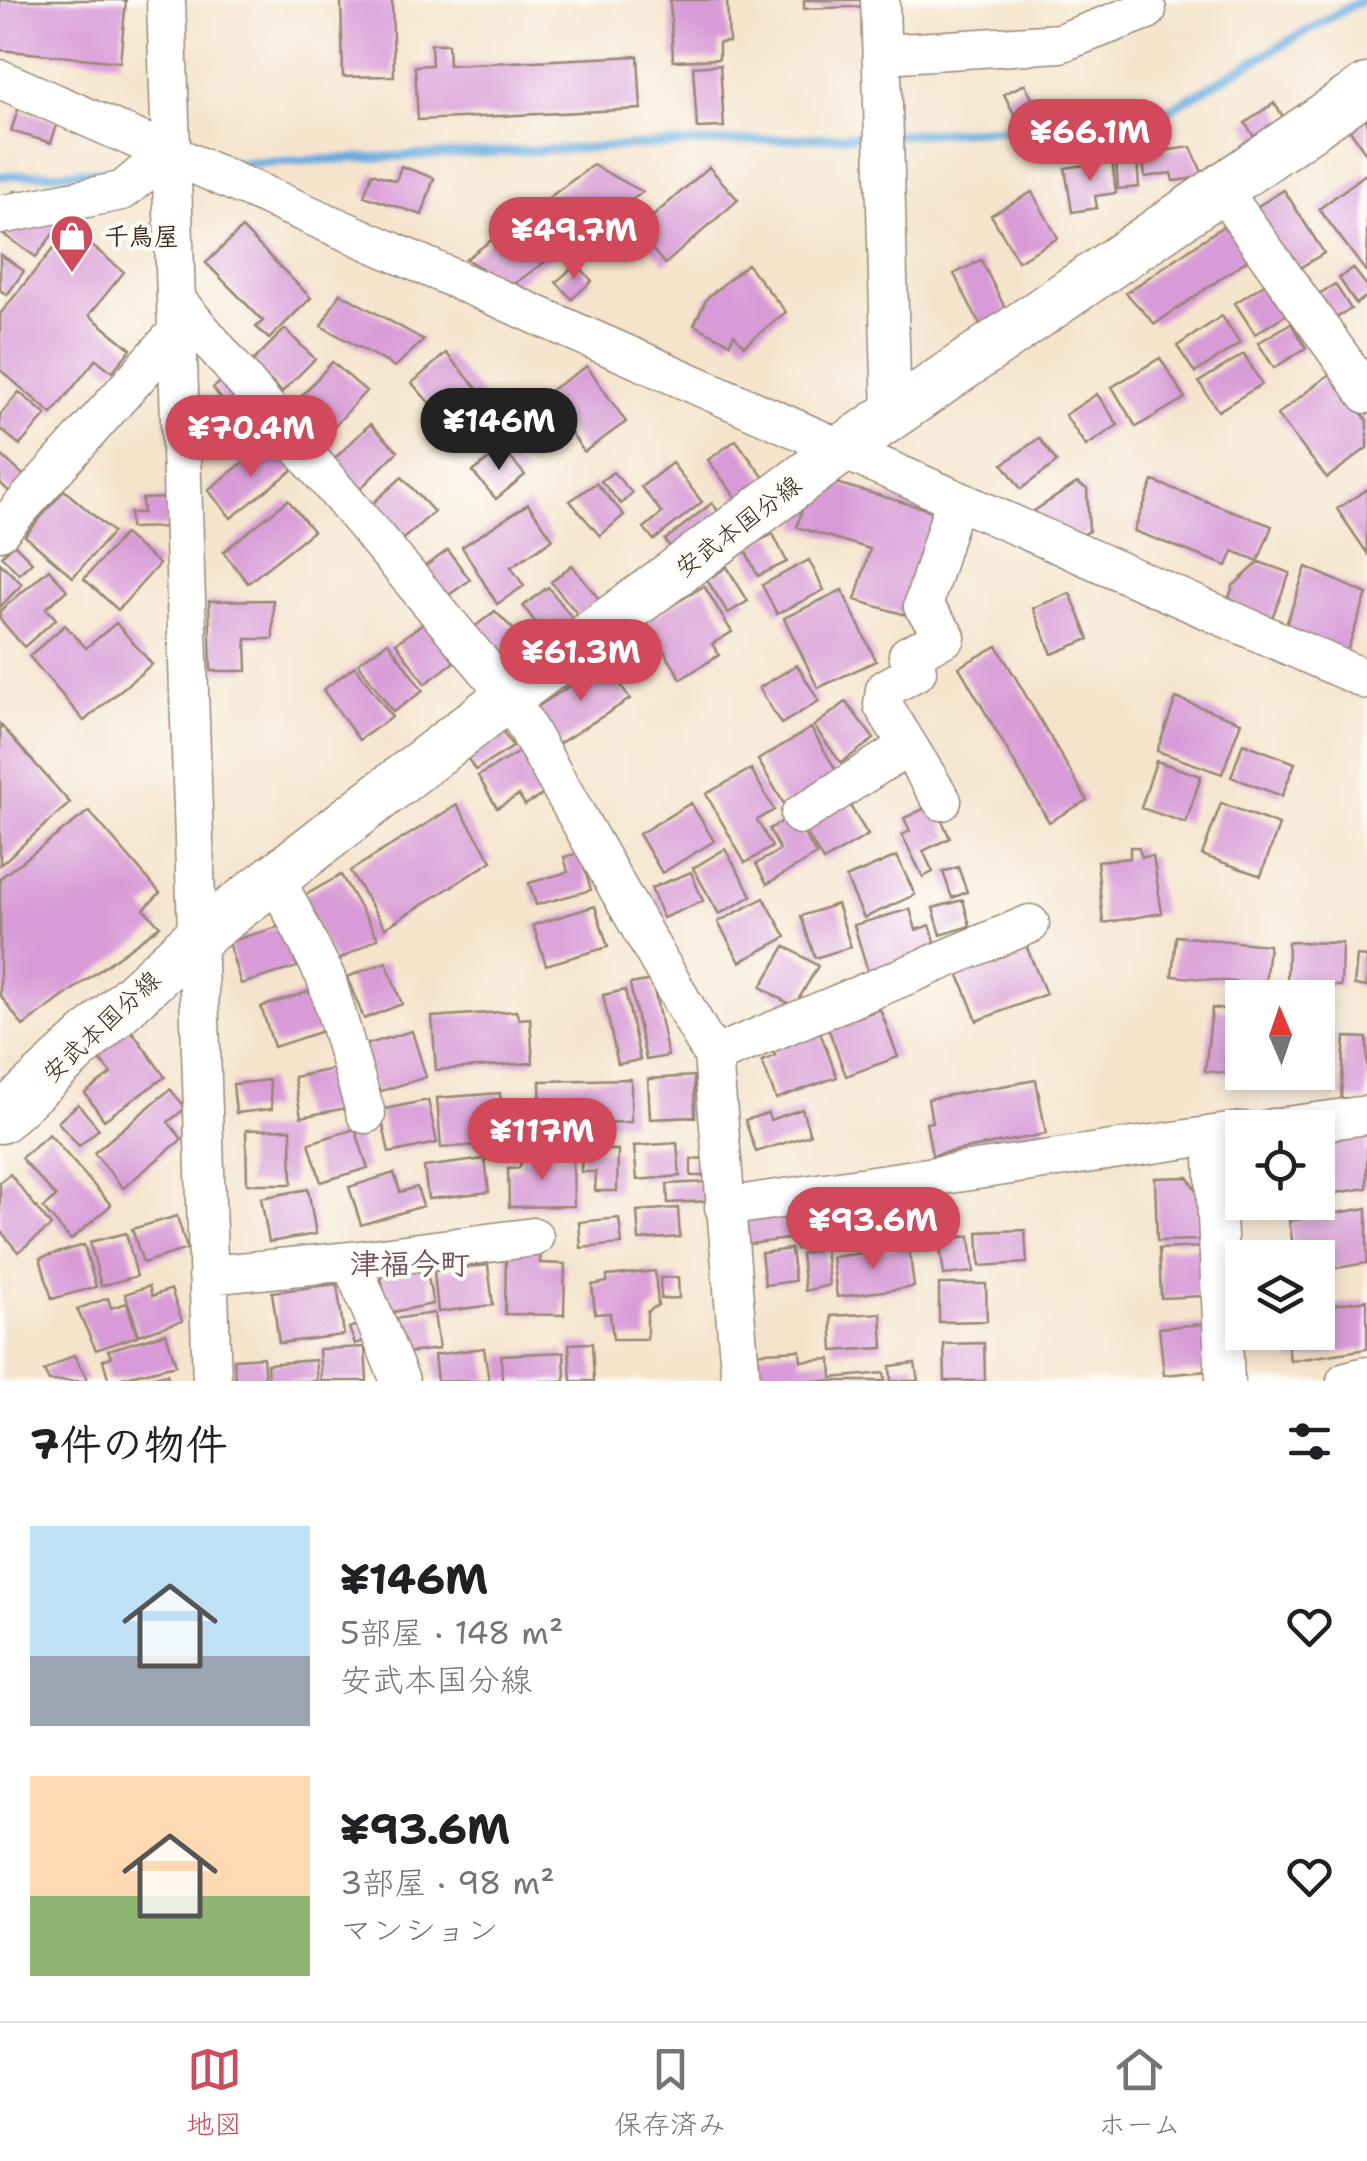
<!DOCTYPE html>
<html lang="ja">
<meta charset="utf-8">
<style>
:root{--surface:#fff;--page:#f6f6f6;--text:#202124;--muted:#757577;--line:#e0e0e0;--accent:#d1495b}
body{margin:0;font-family:"Shantell Sans","Klee One",sans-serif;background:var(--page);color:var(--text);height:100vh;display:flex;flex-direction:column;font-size:38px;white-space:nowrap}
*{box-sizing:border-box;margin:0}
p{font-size:32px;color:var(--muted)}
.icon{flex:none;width:55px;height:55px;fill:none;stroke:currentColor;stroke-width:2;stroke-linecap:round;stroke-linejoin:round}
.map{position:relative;height:1381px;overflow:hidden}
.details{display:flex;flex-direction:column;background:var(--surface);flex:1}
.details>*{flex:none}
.needle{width:65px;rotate:358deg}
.fabs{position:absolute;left:1225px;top:980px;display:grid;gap:20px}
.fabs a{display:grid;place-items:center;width:110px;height:110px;border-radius:0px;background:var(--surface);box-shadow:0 5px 15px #0003;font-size:50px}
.price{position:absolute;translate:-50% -85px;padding:0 22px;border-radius:35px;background:var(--accent);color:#fff;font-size:32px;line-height:65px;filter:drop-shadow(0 2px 5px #0008)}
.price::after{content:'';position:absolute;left:50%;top:60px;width:30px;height:22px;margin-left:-15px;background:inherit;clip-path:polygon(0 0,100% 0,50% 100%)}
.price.on{background:#222;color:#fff}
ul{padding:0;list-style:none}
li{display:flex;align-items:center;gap:30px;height:250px;padding:0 30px}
li span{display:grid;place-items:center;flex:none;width:280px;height:200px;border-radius:0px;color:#555}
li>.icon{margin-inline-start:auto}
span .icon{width:120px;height:120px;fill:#fffc;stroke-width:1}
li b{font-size:42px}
h2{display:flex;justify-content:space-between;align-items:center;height:120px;padding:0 30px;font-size:42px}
.tab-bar{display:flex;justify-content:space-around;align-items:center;height:140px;border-top:2px solid var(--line);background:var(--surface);font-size:28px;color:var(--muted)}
.tab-bar a{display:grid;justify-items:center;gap:5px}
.tab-bar .on{color:var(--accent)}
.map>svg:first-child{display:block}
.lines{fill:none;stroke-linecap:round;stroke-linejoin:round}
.stream{stroke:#69acde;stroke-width:9}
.building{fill:#d89bd7}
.minor-casing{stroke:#988775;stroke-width:41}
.major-casing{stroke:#988775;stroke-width:51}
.minor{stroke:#fff;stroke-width:38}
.major{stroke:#fff;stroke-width:48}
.labels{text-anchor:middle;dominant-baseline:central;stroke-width:8;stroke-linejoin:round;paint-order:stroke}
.poi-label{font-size:25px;font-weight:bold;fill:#3b2a1e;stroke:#fdfcf7;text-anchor:start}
.street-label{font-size:25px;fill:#3b2a1e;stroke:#fdfcf7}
.quarter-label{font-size:30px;font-weight:bold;fill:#72525f;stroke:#fdfcf7}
</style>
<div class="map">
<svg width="1367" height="1381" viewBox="0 0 1367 1381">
<rect width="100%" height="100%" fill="#fdfcf7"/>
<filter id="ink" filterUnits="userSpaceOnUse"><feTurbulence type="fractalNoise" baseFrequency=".01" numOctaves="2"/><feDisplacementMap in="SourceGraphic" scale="20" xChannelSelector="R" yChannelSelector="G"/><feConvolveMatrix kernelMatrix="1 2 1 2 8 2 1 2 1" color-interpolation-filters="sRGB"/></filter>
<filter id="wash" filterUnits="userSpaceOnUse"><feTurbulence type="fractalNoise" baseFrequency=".0048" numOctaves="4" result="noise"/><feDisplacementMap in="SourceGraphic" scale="40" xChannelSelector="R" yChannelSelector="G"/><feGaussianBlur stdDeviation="2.25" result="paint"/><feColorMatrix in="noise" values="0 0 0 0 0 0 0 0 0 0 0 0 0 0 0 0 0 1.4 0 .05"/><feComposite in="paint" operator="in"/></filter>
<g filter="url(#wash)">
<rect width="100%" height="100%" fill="#f5e4cc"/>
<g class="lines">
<path class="stream" d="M892,135L1149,121L1361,0
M227,164L876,135
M0,176L127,170"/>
</g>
<g id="blocks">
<path class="building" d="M0,0H126L120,62L0,50Z
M341,0H392L394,76L343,77Z
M670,0H727L729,42L719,43V59L673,61Z
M804,0H871V6L804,9Z
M431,44H448L449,65L638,56L641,109L418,120L415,66L432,65Z
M720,65L724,127L697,128L693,67Z
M1025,84L1037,108L1016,118L1004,94Z
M1274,103L1290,127L1261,147L1245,123Z
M18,109L58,122L51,143L11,131Z
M1367,110V155L1346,124Z
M1191,147L1204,177L1173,181L1171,173L1145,177L1142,154Z
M1137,160L1139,187L1118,189L1116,162Z
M1112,161L1116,193L1095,196L1097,208L1072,212L1065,168Z
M593,165L643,192L511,286L466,259Z
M401,166L434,178L422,215L364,196L372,173L396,181Z
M709,167L738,200L665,264L636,231Z
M1367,173V273L1319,209Z
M1284,190L1324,253L1293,272L1253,209Z
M15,191L61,223L36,257L0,232L4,206Z
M1032,192L1058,238L1018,261L991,215Z
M1229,222L1253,256L1155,324L1126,293Z
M70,228L124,272L89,315L131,349L112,372L96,359L52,414L0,370V314Z
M242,228L311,298L269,339L256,327L263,321L206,263Z
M0,254L24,271L7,295L0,290Z
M981,260L1010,318L984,332L954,274Z
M577,264L592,281L572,299L556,282Z
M747,264L786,312L744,346L734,334L730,343L694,325L707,298Z
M1353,268L1367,286V296L1356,304L1339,278Z
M1266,283L1287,314L1255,334L1235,303Z
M1335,284L1351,309L1329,322L1314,297Z
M340,293L424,340L395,367L321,326Z
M1222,316L1240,343L1195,373L1177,346Z
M1291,323L1306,348L1274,368L1258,343Z
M285,329L315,359L282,392L251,363Z
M446,353L495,409L461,439L412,383Z
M1244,354L1262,384L1218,411L1199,382Z
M1160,358L1185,398L1136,427L1112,387Z
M332,362L366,391L333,428L299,399Z
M587,366L626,422L584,452L545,394Z
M1331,373L1367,420V448L1327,478L1277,415Z
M227,377L271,434L244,454L210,409L222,400L213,388Z
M19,392L46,415L20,445L0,429V415Z
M1097,394L1118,425L1086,446L1065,415Z
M370,424L398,451L354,495L326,467Z
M1039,438L1057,462L1021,489L1003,464Z
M736,440L770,486L742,506L708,460Z
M271,441L294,469L231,518L208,490Z
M502,448L525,475L496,499L473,472Z
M0,454L31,482L16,498L0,483Z
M672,463L702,502L654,540L644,528L662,513L641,487Z
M613,472L632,493L621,504L601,481Z
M812,476L940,513L909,616L855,600L870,549L797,527Z
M402,477L434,512L395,546L364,511Z
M1153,481L1272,526L1258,561L1233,551L1227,566L1134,531Z
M596,483L624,515L600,536L570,501Z
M1077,483L1087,489L1089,531L1078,538L1041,524L1034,511Z
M1367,489V553L1337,509Z
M64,490L113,532L73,577L25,536Z
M167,498L168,527L130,528V513H143L142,499Z
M288,500L313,531L248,583L223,552Z
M712,503L729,525L681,561L665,540Z
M528,504L553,539L511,567L524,586L497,604L462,547Z
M124,534L159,564L118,610L84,579Z
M773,534L787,562L758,576L744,548Z
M14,544L32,562L19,574L2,556Z
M448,550L470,580L439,602L417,572Z
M809,560L824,590L777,614L762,585Z
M1259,562L1290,573L1270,623L1226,606L1233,586Z
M0,563L22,584L0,607Z
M572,565L605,607L585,623L551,582Z
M727,567L748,601L728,613L707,580Z
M1306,567L1367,594L1346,654L1284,631Z
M49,569L67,590L46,608L56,619L24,647L0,619V611Z
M704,586L732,632L712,644L719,655L681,679L646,621Z
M548,587L578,625L551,643L523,606Z
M842,590L876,661L818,688L784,618Z
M1070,593L1089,639L1052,654L1033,608Z
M273,600V639H246L247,671H211L209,601Z
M495,611L520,636L495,657L469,631Z
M425,622L454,662L425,684L396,643Z
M116,623L152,664L84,721L29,656L65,625L86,648Z
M388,642L423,691L393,712L358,663Z
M997,646L1087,800L1049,822L959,667Z
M607,663L630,699L555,746L532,710Z
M797,665L819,701L781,724L759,688Z
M355,666L392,717L359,740L323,690Z
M1176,698L1241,722L1222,774L1157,751Z
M846,702L874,739L841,763L814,726Z
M0,724L70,803L0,865Z
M498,724L513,747L475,770L461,747Z
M811,728L840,777L787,809L758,760Z
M1243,743L1295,763L1282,796L1231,777Z
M524,749L549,791L525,805L519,795L497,808L478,776Z
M1156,761L1201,776L1186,823L1141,808Z
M751,769L774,810L757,820L772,847L745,863L706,794Z
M847,801L868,835L823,861L803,827Z
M691,803L714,841L662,873L639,834Z
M1221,803L1279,825L1261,876L1202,855Z
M934,804L950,838L923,851L933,872L923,877L902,835L910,831L904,818Z
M457,805L492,861L385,928L350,871Z
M89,811L160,893L144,909L160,926L23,1026L0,995V878Z
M793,815L816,855L767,884L756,864L780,850L769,829Z
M1130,847H1138L1142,857L1153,856L1162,913L1103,923L1097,861L1130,858Z
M725,849L752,896L719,914L693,868Z
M580,853L591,890L536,905L529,883L568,872L564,857Z
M897,856L915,895L864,918L846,878Z
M958,867L967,892L952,898L943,872Z
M691,872L703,901L663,918L651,888Z
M341,875L378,938L335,962L300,898Z
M764,898L786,937L740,962L718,922Z
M963,900L970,926L941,935L933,908Z
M837,904L851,947L815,958L801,916Z
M595,906L608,947L546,965L533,925Z
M910,909L916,930L930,925L939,954L869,975L854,925Z
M284,925L297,967L241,984L228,942Z
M1176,936L1269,945L1265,985L1172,976Z
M1288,942L1342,943L1341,986L1287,985Z
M1025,943L1046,994L977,1021L957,970Z
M785,946L818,966L794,1007L761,987Z
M1357,956L1367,957V987L1354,985Z
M386,962L402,1004L364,1019L347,977Z
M652,980L668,1056L646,1060L630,984Z
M625,990L640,1060L618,1064L603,995Z
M310,991L323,1031L274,1047L261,1007Z
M1212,1008L1242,1012V1072H1261L1260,1077L1205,1071Z
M880,1009L898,1057L846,1076L828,1028Z
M516,1011L519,1019L530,1018L533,1063L436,1070L432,1017Z
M129,1027L165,1077L104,1120L85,1093L111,1074L94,1052Z
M818,1027L837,1077L776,1099L762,1061L775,1056L771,1044Z
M412,1031L426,1077L375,1093L361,1046Z
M1318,1032L1335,1033L1331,1090L1272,1086L1273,1072H1318Z
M1345,1037L1367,1038V1100L1341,1098Z
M338,1068L346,1108L301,1117L294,1077Z
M694,1076L695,1117L650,1119L648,1079Z
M631,1079V1122L541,1124L540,1081Z
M269,1080L272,1109L236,1113L233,1084Z
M1036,1080L1046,1134L932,1155L926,1123L932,1122L928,1099Z
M170,1089L186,1108L168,1122L182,1139L123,1188L94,1153Z
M500,1093L504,1143L441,1148L437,1098Z
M428,1100L437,1143L389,1153L380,1110Z
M78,1104L99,1129L79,1146L58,1122Z
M802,1109L810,1135L756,1152L745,1120L768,1113L770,1120Z
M291,1129L292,1184H247L246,1130Z
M355,1129L368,1168L321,1182L309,1143Z
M1367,1133V1188L1318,1196V1142Z
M49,1134L111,1205L71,1240L43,1208L56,1197L21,1158Z
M677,1143L680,1176L637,1180L634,1146Z
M582,1150H618L617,1191H595L596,1172H581Z
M573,1156L574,1206L509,1207L508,1169L519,1168L523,1158Z
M708,1158L709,1176H691V1159Z
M485,1159L489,1192L428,1199L424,1167Z
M394,1173L400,1192L417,1187L423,1206L361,1225L349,1187Z
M10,1174L51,1226L18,1252L0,1230V1182Z
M1188,1177L1199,1196L1200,1240L1157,1241L1155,1178Z
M709,1182V1201L668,1203L667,1184Z
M308,1189L316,1234L269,1242L261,1198Z
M900,1194L908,1235L846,1247L838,1206Z
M783,1207L788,1239L742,1245L738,1213Z
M678,1208L680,1237L639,1240L637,1211Z
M1367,1208V1263L1318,1271V1258H1295L1289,1221Z
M815,1211L819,1246L796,1249L793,1214Z
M177,1216L187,1249L143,1263L132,1229Z
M619,1218L622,1244L581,1248L579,1222Z
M1025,1230L1027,1263L980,1266L978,1232Z
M126,1233L137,1276L101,1286L90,1242Z
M970,1236L974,1272L944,1275L939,1240Z
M84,1245L96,1287L52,1299L40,1258Z
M909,1247L914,1287L837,1297L832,1257Z
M1203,1247L1205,1296L1161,1298L1159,1249Z
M506,1248L541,1249L540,1263L565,1264L564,1315L505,1314Z
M825,1248L829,1285L805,1291L801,1254Z
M791,1249L795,1281L765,1285L761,1253Z
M488,1265L493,1305L438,1312L434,1271Z
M426,1267L433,1304L388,1313L381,1276Z
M655,1271L658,1305L647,1312V1339H613L610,1313L595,1314L592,1285L607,1282V1276Z
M678,1277L679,1298L661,1299L660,1278Z
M337,1284L344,1335L279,1343L272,1292Z
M939,1284H986L987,1321L939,1322Z
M149,1286L152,1296L171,1289L182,1321L139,1335L125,1294Z
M108,1298L111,1308L127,1303L137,1336L96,1350L77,1309Z
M1237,1299H1242V1332H1279V1344H1237Z
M1367,1300V1349L1290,1361L1286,1332H1318V1307Z
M434,1313L439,1349L399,1354L394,1319Z
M881,1313L883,1348L833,1351L831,1316Z
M362,1323L368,1340L355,1344L349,1328Z
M1212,1323L1217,1370L1164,1375L1159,1328Z
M166,1333L176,1365L109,1381L103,1360L111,1357L108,1350Z
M592,1343L594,1381H571L569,1344Z
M984,1343L985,1381H945L944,1344Z
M365,1347L367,1381H321L319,1349Z
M484,1348L489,1381H437L434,1355Z
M800,1350L801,1361L831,1359L832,1378L884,1373L885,1381H749L747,1353Z
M564,1352L565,1381H502L501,1355Z
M74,1355L88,1381H49L44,1371Z
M263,1357L265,1381H235L234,1359Z
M315,1360L317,1381H268L267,1364Z
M915,1363L918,1381H891L890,1366Z
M167,1374L169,1381H144V1380Z"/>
</g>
</g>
<g filter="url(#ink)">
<use href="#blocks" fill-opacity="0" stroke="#988775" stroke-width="2.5"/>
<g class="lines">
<g class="minor-casing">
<path id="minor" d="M166,0L212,1381
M880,0L892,414
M884,54L1060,43L1147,10
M0,79L1367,680
M1221,189L1367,394
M0,215L122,191L168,153
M176,300L509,696L713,1056L741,1381
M0,531L175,334
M942,801L883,705L885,689L917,671L908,655L946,637L923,606L955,500
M800,815L908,746
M276,879L326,978L366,1114
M713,1056L1030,924
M1272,1128L1367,1115
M1213,1135L1225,1381
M724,1207L1242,1131
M351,1261L534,1237
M208,1275L351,1261L400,1381
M1346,1381L1367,1376"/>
</g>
<g class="major-casing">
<path id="major" d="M0,1119L197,938L509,696L841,450L1367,88"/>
</g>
<use href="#minor" class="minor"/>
<use href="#major" class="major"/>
</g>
</g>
<defs>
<g id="shop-pin" transform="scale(2.25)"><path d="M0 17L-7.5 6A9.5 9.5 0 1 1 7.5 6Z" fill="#d1495b" stroke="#fdfcf7"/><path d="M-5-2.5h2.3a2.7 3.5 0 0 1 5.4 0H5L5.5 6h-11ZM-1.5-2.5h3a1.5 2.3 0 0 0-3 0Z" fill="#fff"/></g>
</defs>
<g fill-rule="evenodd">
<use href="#shop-pin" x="72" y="236"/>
</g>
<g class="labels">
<g class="poi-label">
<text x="104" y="236">千鳥屋</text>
</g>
<g class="street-label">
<text transform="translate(738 526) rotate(-37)">安武本国分線</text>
<text transform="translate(101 1026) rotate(-43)">安武本国分線</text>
</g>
<g class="quarter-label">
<text x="410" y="1263">津福今町</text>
</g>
</g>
</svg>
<div class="fabs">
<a><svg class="needle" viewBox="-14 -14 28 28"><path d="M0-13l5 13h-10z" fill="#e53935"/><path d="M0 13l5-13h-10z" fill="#757577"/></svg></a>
<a><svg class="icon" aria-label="locate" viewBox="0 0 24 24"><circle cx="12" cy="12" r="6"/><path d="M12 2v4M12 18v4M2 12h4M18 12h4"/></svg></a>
<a><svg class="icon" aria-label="layers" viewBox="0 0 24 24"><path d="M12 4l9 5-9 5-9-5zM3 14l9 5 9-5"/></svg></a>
</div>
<b class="price" style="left:1090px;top:184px">¥66.1M</b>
<b class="price" style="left:574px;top:282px">¥49.7M</b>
<b class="price on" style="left:499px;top:473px">¥146M</b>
<b class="price" style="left:251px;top:480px">¥70.4M</b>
<b class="price" style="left:581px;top:704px">¥61.3M</b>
<b class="price" style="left:542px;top:1183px">¥117M</b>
<b class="price" style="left:873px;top:1272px">¥93.6M</b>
</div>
<section class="details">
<h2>7件の物件<svg class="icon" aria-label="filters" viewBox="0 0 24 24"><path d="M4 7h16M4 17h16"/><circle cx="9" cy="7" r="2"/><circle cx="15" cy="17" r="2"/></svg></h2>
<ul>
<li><span style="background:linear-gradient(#bfe0f5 65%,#9aa5b1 0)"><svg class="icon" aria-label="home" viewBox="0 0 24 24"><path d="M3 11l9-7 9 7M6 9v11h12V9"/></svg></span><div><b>¥146M</b><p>5部屋 · 148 m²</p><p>安武本国分線</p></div><svg class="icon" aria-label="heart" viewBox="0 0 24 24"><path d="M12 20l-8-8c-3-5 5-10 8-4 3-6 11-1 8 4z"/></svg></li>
<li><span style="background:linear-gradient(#ffd9b3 60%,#8fb573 0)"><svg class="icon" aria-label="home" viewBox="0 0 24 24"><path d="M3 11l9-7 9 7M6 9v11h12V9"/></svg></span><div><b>¥93.6M</b><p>3部屋 · 98 m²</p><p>マンション</p></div><svg class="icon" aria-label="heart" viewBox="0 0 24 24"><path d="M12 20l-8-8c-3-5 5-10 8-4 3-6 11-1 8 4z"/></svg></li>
</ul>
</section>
<nav class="tab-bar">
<a class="on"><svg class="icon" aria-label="map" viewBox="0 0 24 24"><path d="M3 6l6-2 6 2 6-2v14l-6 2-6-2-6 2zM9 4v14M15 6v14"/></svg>地図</a>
<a><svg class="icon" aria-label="saved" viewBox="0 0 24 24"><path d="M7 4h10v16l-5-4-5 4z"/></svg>保存済み</a>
<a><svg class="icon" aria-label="home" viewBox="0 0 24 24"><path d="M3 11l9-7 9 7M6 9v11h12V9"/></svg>ホーム</a>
</nav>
